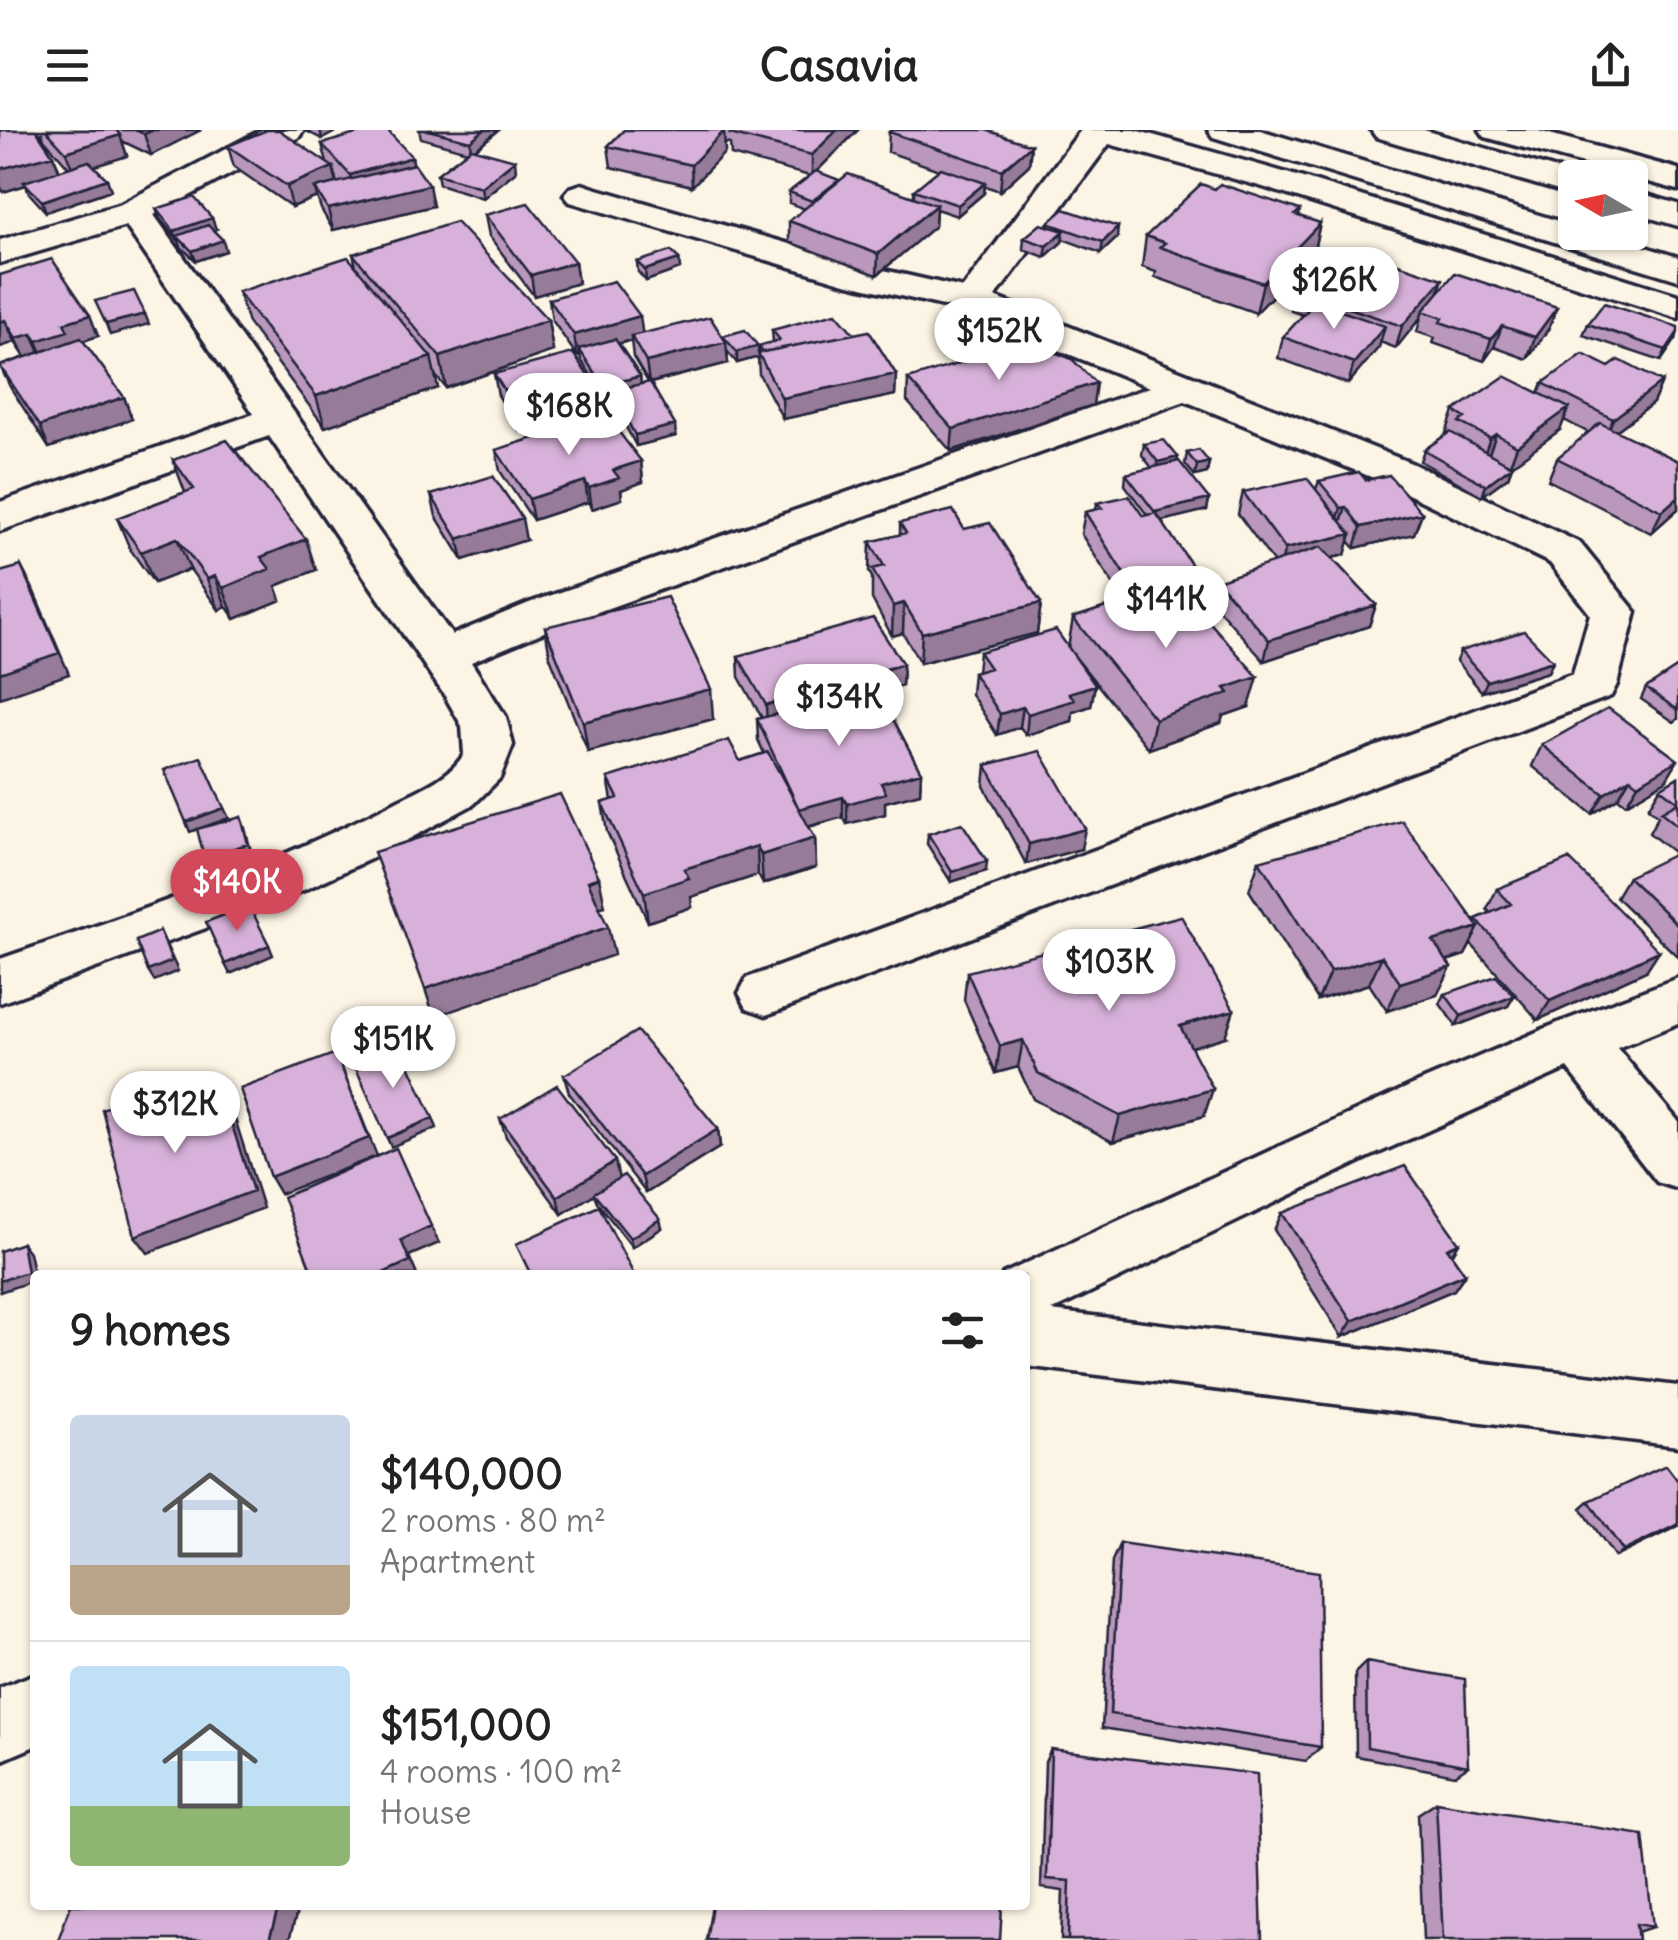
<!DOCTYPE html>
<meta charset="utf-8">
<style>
:root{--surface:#fff;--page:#f2f2f2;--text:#222;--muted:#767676;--line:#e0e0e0;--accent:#d1495b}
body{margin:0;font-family:Delius,sans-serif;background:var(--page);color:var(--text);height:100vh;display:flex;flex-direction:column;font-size:38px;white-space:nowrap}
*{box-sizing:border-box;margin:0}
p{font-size:32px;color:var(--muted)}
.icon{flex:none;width:55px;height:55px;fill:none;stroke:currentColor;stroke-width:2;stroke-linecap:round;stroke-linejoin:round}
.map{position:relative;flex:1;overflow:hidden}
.sheet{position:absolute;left:30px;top:1140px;width:1000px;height:640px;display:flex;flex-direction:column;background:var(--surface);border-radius:10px;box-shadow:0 2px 8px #0004}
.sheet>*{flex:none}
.needle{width:65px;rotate:279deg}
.tools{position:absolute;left:1558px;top:30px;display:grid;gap:20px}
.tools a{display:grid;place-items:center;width:90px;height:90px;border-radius:10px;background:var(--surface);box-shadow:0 2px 8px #0004;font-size:50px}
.price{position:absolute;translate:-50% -85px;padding:0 22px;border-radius:35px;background:#fff;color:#222;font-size:32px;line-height:65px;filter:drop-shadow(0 2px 5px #0008)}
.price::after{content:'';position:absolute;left:50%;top:60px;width:30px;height:22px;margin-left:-15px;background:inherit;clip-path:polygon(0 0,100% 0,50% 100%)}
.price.selected{background:var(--accent);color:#fff}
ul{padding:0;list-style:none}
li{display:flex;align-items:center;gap:30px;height:250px;padding:0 40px}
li+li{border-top:2px solid var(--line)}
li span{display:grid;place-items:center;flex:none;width:280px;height:200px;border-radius:10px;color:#555}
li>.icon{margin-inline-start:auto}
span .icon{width:120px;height:120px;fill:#fffc;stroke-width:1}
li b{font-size:42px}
h2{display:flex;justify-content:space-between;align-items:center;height:120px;padding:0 40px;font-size:42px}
header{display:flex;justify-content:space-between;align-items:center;height:130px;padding:0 40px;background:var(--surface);font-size:45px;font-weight:700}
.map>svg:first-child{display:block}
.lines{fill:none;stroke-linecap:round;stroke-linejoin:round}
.minor-casing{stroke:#22223b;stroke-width:7}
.major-casing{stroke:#22223b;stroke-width:7}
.minor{fill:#fcf5e5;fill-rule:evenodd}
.major{fill:#fcf5e5;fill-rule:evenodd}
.wall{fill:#b998bb;stroke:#22223b;stroke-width:2.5;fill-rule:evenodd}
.shaded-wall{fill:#967c98;stroke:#22223b;stroke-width:2.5}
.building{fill:#d7b1d9;stroke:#22223b;stroke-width:2.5}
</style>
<header><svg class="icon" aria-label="menu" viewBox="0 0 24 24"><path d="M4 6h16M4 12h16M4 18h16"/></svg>Casavia<svg class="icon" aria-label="share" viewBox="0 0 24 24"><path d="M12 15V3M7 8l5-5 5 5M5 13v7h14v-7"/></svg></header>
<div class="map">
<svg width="1678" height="1810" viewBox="0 0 1678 1810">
<rect width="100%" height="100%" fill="#fcf5e5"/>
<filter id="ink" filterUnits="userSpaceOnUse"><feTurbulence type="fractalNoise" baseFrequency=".01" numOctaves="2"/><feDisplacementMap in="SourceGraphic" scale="20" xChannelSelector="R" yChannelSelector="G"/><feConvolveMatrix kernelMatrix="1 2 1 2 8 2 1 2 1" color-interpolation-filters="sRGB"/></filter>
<g filter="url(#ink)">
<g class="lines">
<g class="minor-casing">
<path id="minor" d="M262,0H304L299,7L154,85L452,505L529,473L1150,257L960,180L845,153L570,72L564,65L570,58L582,54L594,58L866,136L963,158L1081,0H1135L1287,43L1678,165V188L1263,57L1109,14L995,167L1411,333L1580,413L1636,482L1617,554L1611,566L785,878L766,885L747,878L739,863L747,848L1573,544L1590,484L1550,433L1381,351L1185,271L561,495L471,532L506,587L513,615L500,648L474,674L381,724L280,771L0,873V829C133,784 264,739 389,675C415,661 449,650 464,624L462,596L445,566L269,306L0,401V372L254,284L126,96L0,133V110L121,74Z
M1480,0H1535L1678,39V60L1485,7Z
M1678,848V893L1617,918L1678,991V1059L1657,1052L1568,938L1369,1027L1051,1181L1678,1256V1316L1025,1236V1145L1003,1144L1410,956L1558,893Z
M35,1544V1616L0,1631V1558Z"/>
</g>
<g class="major-casing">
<path id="major" d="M1208,0H1260L1575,96V102H1597L1678,127V150L1213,7Z
M1371,0H1424L1587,48H1575V66L1376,7Z
M1630,60L1678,74V96L1630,82Z"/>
</g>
<use href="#minor" class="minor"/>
<use href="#major" class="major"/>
</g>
<path class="wall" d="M0,0H201L151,25L122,11L127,26L94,36L111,60L46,82L29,63L26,55L3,62L0,58ZM42,3L44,9L69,38L60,41L53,25L39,4Z
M304,0H339L322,9Z
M419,0H499L475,19L516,41L483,68L439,54L437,44L467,21L421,8Z
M624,0H858L816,42L839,50L914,67V60L939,40L888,22L889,2L1031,15L1029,35L1000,61L985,56L984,63L957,86L936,79L935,96L877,145L789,112V91L805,79L789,73V62L810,46L731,25L730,14L724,13L725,22L692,56L611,37L608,16Z
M322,14L412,27L413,34L433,76L333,100L321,79L317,67L292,77L234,37L228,16L327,33Z
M156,79L216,99L213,100L226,121L196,131L181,117L179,111L160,89Z
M1300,80L1299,86L1320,93L1313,124L1256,183L1155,147L1156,142L1142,137L1146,106Z
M485,85L575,132L578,153L534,166L489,106Z
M1048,93L1117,108L1101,123L1063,109L1062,112L1045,127L1023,119L1024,108L1048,96Z
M353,124L548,190L553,221L446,258L435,245L438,258L325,297L248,193L238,162L356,136Z
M679,129L680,139L646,151L638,142L637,132Z
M0,145L98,206L83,211L124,267L132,289L49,318L10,257L0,236L25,227L15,212L0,217Z
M1296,160L1438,163L1557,177L1549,198L1527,229L1494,217L1484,231L1433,213L1435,208L1417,202L1421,187L1396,218L1380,212L1379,217L1348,254L1278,228L1283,207L1303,185L1291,181Z
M549,169L642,203L724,208L759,223V216L773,212L772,200L854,204L896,244L895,265L783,289L759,244L758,227L737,233L727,221L728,233L651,253L676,306L636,316L613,272L612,265L605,267L581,230L580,225L577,226L552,190ZM631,210L633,227L648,252L641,254L640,246L619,214Z
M1588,194L1676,209L1661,231L1583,205Z
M1609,237L1662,252L1653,273L1616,301L1678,331V379L1651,403L1548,350L1557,328L1589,303L1564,290L1560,300L1511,335L1512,336L1508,347L1482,366L1420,331L1424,320L1448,303H1446L1454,281L1539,263L1543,253Z
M494,244L603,268L605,286L641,331L643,352L621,360L622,369L592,379L588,372L533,390L500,341L496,320L544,305L539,295L520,301L498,265Z
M908,249L1093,275L951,321L907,271Z
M1144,314L1177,331L1209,369L1207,380L1161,391L1193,437L1189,458L1182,460L1249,577L1223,586L1221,593L1149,619L1068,518L1095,555L1091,576L1073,582L1072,591L1026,605L1020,597L997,605L971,564L973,543L977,542L979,522L1068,518L1073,488L1124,471L1081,404L1085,382L1096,380L1097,373L1143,386L1147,385L1125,355L1126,344L1152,338L1142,325Z
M1187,323L1209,332L1207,343L1195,346L1185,334Z
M173,330L316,440L276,456L281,470L235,489L226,476L219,480L190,439L154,453L130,419L117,388L185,362Z
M1366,350L1422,383L1414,404L1355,418L1349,411L1345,425L1332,428L1376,475L1369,496L1264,531L1212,472L1217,451L1274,433L1238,384L1243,362L1316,359L1319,351Z
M431,365L526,410L463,430L436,386Z
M900,393L964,399L1041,473L1037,503L920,533L903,503L892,506L872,469V447L869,442L870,412L900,405Z
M545,497L713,589L588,622L550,527Z
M1460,521L1553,531L1548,542L1482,562L1456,531Z
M738,526L903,534L902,555L879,562L921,642L920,663L885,672V684L847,694L843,687L809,697L815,708L816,737L763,754L758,745L691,767L692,777L648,792L607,702L602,673L612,670L608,648L740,631L764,623L758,610L757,589L762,588L739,547Z
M1678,537V589L1674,592L1641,569L1646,558Z
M1542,615L1666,650L1626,674L1618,668L1592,684L1532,636Z
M986,635L1081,719L1026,734L984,656Z
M1678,647V726L1649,703L1658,686L1648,678L1660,658Z
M928,704L986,741L951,752L927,714Z
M1678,727V827L1616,767L1628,747Z
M1259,731L1475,791L1476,789L1490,783L1487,779L1497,759L1646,841L1538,890L1471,814L1465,825L1447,831L1451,837L1437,865L1387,881L1369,854L1318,870L1249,760Z
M967,842L1225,907L1191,917L1204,986L1113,1012L1033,969L1018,937L996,943L964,870Z
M1445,864L1514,866L1508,876L1456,896L1440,874Z
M564,945L718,999L720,1017L646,1063L569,963Z
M500,989L618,1048L662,1098L632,1117L597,1072L594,1064L562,1084L506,1007Z
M1282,1083L1459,1113L1452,1125L1465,1144L1454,1160L1342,1207L1274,1100Z
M1678,1351V1396L1615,1427L1581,1378L1589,1371Z
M1120,1413L1321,1617L1306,1631L1102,1598L1112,1431Z
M1366,1532L1468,1636L1455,1645L1356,1626L1355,1543Z
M1051,1619L1262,1810H1061L1063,1761L1041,1758L1045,1632Z
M1436,1672L1653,1797L1637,1802L1638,1810H1423L1418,1684Z"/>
<path class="shaded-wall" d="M153,0H201L151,25L144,4Z
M320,0H339L322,9Z
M484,0H499L471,22L470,11Z
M837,0H858L812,46V25Z
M724,1L725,22L692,56L691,35Z
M120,5L127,26L74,43L66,22Z
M1031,15L1029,35L1000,61L1002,40Z
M53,25L61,45L24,52L26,55L3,62L0,55V39Z
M412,27L416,47L355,66L350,45Z
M515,30L516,41L483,68L481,57Z
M333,37L338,58H315L317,67L292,77L287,56Z
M107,49L111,60L46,82L42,71Z
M985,53L984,63L957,86L958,75Z
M429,55L433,76L333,100L328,79Z
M936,75L935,96L877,145L878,124Z
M212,88L216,99L182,110L177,106L178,111L174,101Z
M1320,93L1313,124L1256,183L1263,153Z
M1118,97L1117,108L1101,123L1103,112Z
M1064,101L1062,112L1045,127L1047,116Z
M223,110L226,121L196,131L192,121Z
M679,129L680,139L646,151L645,140Z
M575,132L578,153L534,166L531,145Z
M1443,149L1436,170L1423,181L1421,187L1396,218L1402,196Z
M1557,177L1549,198L1527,229L1535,207Z
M145,184L149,194L110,205L106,194Z
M90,185L98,206L74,214L46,232L37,211L64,193Z
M640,186L643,207L631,206V210L583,224L579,219L580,225L577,226L574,205Z
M5,190L15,212L0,217V192Z
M548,190L553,221L446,258L440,227Z
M1385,196L1379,217L1348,254L1354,233Z
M1502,196L1494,217L1484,231L1491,209Z
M1678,202L1676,209L1661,231L1666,220Z
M32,204L41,225L26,230L16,208Z
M726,212L728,233L649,253L646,232Z
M758,216L759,227L737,233V222Z
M431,227L438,258L325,297L316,266Z
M896,244L895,265L783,289L782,268Z
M640,246L641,256L611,261L612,265L605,267L603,256Z
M1662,252L1653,273L1604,310L1613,289Z
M1096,253L1093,275L951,321L953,299Z
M124,267L132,289L49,318L40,296Z
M603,268L606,289L551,315L547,294L591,271Z
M535,274L539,295L520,301L516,279Z
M1569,278L1560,300L1509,337L1517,316Z
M675,295L676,306L636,316L635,305Z
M1496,304L1488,326L1482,330L1490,308Z
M1178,327L1176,338L1156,343L1158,332Z
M641,331L643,352L621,360L622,369L592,379L589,358L613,340Z
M1209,332L1207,343L1195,346L1197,335Z
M1512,336L1508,347L1482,366L1486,355Z
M585,351L588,372L533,390L529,369Z
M1678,367V379L1651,403L1662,381Z
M1209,369L1207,380L1153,393L1155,382Z
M1346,377L1339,398L1334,399L1341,378Z
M1422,383L1414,404L1355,418L1361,397Z
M522,388L526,410L463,430L458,409Z
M1351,404L1345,425L1279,440L1285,419Z
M177,408L190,439L154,453L141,422Z
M306,409L316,440L276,456L281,470L235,489L223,458L261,427Z
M21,436L32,457L69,544L0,568V543Z
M1193,437L1189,458L1126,473L1129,452Z
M215,446L226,476L219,480L207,449Z
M904,473L903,503L892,506L893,476Z
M1041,473L1037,503L920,533L922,503Z
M1376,475L1369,496L1264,531L1269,510Z
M1553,531L1548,542L1482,562L1487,551Z
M903,534L902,555L767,596L766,575Z
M1258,547L1249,577L1223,586L1221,593L1149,619L1155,589L1225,558Z
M1095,555L1091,576L1073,582L1072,591L1026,605L1028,584L1069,563Z
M711,559L713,589L588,622L583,592Z
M1023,577L1020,597L997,605L1000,584Z
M1678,630L1666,650L1626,674L1638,654Z
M921,642L920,663L885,672V684L847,694V674L881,653Z
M1630,648L1618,668L1592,684L1604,664Z
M843,667V687L799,699L798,679Z
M224,678L229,688L190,702L186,692Z
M241,687L245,698L252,725L209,738L204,727Z
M1085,699L1081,719L1026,734L1029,714Z
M815,708L816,737L763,754L761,725Z
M757,716L758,745L691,767L692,777L648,792L644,763L684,739Z
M987,731L986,741L951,752L952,742Z
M599,747L605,776L594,779L588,751Z
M608,797L614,825L434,887L425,859Z
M1479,797L1465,825L1419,839L1433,811Z
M160,801L178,841L154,851L148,841Z
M269,815L273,825L230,844L225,834Z
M1659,821L1646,841L1538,890L1550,871Z
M1382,826L1369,854L1318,870L1330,842Z
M1451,837L1437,865L1387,881L1400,853Z
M1514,866L1508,876L1456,896L1461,886Z
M1234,880L1225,907L1172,923L1180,896Z
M1023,910L1018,937L996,943L1000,916Z
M336,923L377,1026L280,1064L270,1047Z
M171,954L182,973H177Z
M220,957L231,976L263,1078L148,1123L135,1106Z
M1213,959L1204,986L1113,1012L1120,986Z
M433,988L437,998L391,1017L387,1008Z
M718,999L720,1017L646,1063L642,1046Z
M615,1031L619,1049L562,1084L557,1067Z
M660,1089L662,1098L632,1117L630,1108Z
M431,1096L439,1113L409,1126L417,1145H379L401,1110Z
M22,1113L29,1122L35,1150L0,1162V1151Z
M1459,1113L1448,1130L1447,1118Z
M1465,1144L1454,1160L1342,1207L1352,1191Z
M1678,1394V1396L1615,1427L1623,1421Z
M279,1775H299L289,1810H269Z"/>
<path class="building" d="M0,0H36L53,25L0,39Z
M46,0H116L120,5L66,22Z
M135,0H153L144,4Z
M267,0H279L333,37L287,56L228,16Z
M369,0H387L412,27L350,45L322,14Z
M428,0H484L470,11Z
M624,0H717L724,1L691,35L608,16Z
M734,0H837L812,25L730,4Z
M891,0H986L1031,15L1002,40L889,2Z
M471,18L515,30L481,57L437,44Z
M89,31L107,49L42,71L24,52Z
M414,34L429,55L328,79L315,58Z
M941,38L985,53L958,75L914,60Z
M816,41L839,50L812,71L789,62Z
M848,44L936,75L878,124L789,91Z
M1201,54L1215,59L1220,54L1300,80L1295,85L1320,93L1263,153L1160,117L1165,113L1146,106Z
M194,67L212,88L174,101L156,79Z
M528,73L575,132L531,145L485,85Z
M1064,79L1118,97L1103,112L1048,93Z
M456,92L548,190L440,227L353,124Z
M1041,94L1064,101L1047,116L1024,108Z
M208,95L223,110L192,121L177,106Z
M671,121L679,129L645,140L637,132Z
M1330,122L1391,143L1398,134L1443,149L1402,196L1296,160Z
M348,127L431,227L316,266L238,162Z
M52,129L90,185L64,193L68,201L37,211L32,204L16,208L5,190L0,192V145Z
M1455,143L1557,177L1535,207L1502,196L1491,209L1440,192L1443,188L1423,181Z
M614,151L640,186L574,205L549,169Z
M134,161L145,184L106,194L95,171Z
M1315,172L1385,196L1354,233L1283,207Z
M1604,173L1678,197V202L1666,220L1588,194Z
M836,183L854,204L763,222L759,216L780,210L772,200Z
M710,187L726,212L646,232L631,206Z
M745,200L758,216L737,222L723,206Z
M869,201L896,244L782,268L758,223Z
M81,208L124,267L40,296L0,236Z
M615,209L640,246L603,256L579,219Z
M1029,212L1072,229L1096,253L953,299L908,249Z
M573,223L603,268L591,271L597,280L547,294L535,274L516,279L494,244Z
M1583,224L1609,237L1619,230L1662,252L1613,289L1543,253Z
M1505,246L1569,278L1517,316L1496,304L1490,308L1459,292L1465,288L1454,281Z
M650,252L675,295L635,305L611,261Z
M606,285L641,331L613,340L619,348L589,358L585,351L529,369L496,320Z
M1600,293L1678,331V367L1662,381L1557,328Z
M1450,302L1512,336L1486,355L1424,320Z
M227,310L306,409L261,427L270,439L223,458L215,446L207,449L177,408L141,422L117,388L194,359L173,330Z
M1164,310L1178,327L1158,332L1144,314Z
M1199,320L1209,332L1197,335L1187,323Z
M1179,331L1209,369L1155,382L1126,344Z
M1359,342L1366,350L1389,345L1422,383L1361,397L1346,377L1341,378L1319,351Z
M493,346L522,388L458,409L431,365Z
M1307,348L1351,404L1285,419L1243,362Z
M1129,366L1143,386L1156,383L1193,437L1129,452L1085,382L1102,378L1097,373Z
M953,380L964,399L990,393L1041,473L922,503L904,473L893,476L872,439L884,436L870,412L906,403L900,393Z
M1321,417L1376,475L1269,510L1217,451Z
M21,436L59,523L0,543V442Z
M1176,454L1258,547L1225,558L1229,563L1155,589L1073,488Z
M667,467L711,559L583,592L545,497Z
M873,488L903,534L766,575L738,526Z
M1056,500L1095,555L1069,563L1075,570L1028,584L1023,577L1000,584L973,543L990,538L979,522Z
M1524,501L1553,531L1487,551L1460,521Z
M1678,537V580L1646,558Z
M877,559L921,642L881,653L886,663L847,674L843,667L799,679L757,589Z
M1608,578L1678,630L1638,654L1630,648L1604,664L1542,615Z
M729,610L740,631L768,622L815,708L761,725L757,716L684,739L689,748L644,763L602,673L618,668L608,648Z
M1040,621L1085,699L1029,714L986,635Z
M201,627L224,678L186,692L164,640Z
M1678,647V672L1660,658Z
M560,664L599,747L588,751L608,797L425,859L374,722Z
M1678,672V696L1661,682Z
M241,687L248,714L204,727L197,699Z
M1402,691L1479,797L1433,811L1451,837L1400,853L1382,826L1330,842L1259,731Z
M962,693L987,731L952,742L928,704Z
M1675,724L1678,727V795L1628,747Z
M1569,729L1659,821L1550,871L1476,789L1511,774L1497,759Z
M249,775L269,815L225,834L206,792Z
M1181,786L1234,880L1180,896L1213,959L1120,986L1038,943L1023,910L1000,916L967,842Z
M160,801L172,831L148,841L136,811Z
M1496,846L1514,866L1461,886L1445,864Z
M637,901L718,999L642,1046L564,945Z
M400,915L433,988L387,1008L354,934Z
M336,923L369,1008L270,1047L240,959Z
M171,954L177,973L220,957L253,1061L135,1106L102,979Z
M557,955L615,1031L557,1067L500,989Z
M396,1018L431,1096L401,1110L410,1131L379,1145H313L283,1067Z
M1405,1036L1459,1113L1447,1118L1465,1144L1352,1191L1282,1083Z
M624,1045L660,1089L630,1108L594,1063Z
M599,1076L634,1145H531L516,1114Z
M22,1113L27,1142L0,1151V1121Z
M1666,1335L1678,1351V1394L1623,1421L1589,1371Z
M1120,1413L1319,1442L1321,1617L1110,1584Z
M1366,1532L1465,1549L1468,1636L1367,1617Z
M1051,1619L1257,1644L1262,1810H1068L1070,1751L1047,1749Z
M1436,1672L1643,1705L1653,1797L1636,1794L1638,1810H1443Z
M71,1775H279L269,1810H58Z
M712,1775H1002L1000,1810H706Z"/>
</g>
</svg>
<div class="tools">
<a><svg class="needle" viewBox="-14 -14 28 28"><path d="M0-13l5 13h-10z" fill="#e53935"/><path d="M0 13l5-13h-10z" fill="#767676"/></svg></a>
</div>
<b class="price" style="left:1334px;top:202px">$126K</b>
<b class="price" style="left:999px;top:253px">$152K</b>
<b class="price" style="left:569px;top:328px">$168K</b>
<b class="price" style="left:1166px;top:521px">$141K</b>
<b class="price" style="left:839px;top:619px">$134K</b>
<b class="price selected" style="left:237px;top:804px">$140K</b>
<b class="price" style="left:1109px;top:884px">$103K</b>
<b class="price" style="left:393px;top:961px">$151K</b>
<b class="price" style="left:175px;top:1026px">$312K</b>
<section class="sheet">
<h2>9 homes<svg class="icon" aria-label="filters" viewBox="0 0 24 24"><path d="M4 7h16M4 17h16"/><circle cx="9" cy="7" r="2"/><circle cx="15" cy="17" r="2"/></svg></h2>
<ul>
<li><span style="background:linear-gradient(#c9d6e8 75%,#b9a48a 0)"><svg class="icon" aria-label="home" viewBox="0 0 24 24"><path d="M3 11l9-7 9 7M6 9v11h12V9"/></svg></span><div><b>$140,000</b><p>2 rooms · 80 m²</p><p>Apartment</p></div></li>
<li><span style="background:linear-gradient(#bfe0f5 70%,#8fb573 0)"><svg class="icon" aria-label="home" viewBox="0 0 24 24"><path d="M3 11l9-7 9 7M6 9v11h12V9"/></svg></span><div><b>$151,000</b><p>4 rooms · 100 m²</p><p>House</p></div></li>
</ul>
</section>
</div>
